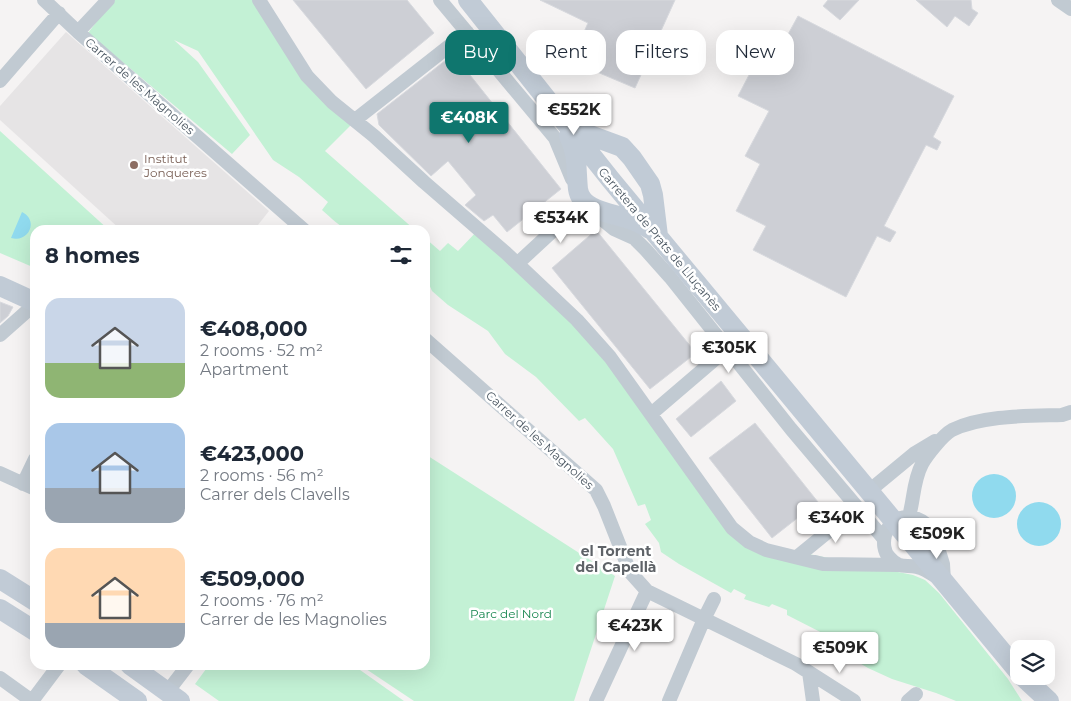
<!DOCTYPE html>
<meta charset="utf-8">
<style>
:root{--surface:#fff;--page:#f2f2f3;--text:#1f2937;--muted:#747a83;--accent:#0f766e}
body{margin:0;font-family:Montserrat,sans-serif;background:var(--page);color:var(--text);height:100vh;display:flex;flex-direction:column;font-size:19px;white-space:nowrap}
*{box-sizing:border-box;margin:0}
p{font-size:16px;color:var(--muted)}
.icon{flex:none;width:28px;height:28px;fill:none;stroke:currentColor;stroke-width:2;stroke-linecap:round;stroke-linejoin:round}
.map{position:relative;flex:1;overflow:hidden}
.details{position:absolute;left:30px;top:225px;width:400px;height:445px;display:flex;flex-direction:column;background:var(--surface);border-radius:15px;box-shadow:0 5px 20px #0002}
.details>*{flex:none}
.guide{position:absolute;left:445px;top:30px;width:475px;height:45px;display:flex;gap:10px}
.buttons{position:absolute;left:1010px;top:640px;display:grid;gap:10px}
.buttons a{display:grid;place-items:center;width:45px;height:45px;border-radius:10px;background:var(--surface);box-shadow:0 5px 20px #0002;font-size:25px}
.price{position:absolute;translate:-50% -42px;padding:0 11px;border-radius:5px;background:#fff;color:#222;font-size:16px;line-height:32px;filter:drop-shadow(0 1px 2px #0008)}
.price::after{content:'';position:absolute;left:50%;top:30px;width:15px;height:11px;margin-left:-8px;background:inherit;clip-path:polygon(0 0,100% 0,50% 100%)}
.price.on{background:var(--accent);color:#fff}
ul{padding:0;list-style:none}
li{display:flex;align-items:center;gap:15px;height:125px;padding:0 15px}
li span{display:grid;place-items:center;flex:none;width:140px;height:100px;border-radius:15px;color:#555}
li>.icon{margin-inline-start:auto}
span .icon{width:60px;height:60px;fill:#fffc;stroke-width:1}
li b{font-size:21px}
h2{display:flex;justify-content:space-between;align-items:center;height:60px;padding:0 15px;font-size:21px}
.tag{padding:0 18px;border-radius:15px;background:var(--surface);box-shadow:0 5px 20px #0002;font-size:18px;line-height:45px}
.tag.on{background:var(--accent);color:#fff}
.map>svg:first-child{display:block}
.education{fill:#e6e4e5}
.green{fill:#c3f1d5}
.water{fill:#90daee}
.building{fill:#cdcfd5;stroke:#d7d9de}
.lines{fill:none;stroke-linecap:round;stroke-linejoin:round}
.street{stroke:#c1cad2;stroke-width:14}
.secondary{stroke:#c1cbd6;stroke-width:20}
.education-dot{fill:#8d6e63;stroke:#fff;stroke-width:2}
.labels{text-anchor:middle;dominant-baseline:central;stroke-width:5;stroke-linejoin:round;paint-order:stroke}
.street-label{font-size:12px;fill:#4a5661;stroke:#fff}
.education-label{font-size:12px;fill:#785e54;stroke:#fff;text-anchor:start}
.park-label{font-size:12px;fill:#17864f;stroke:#fff}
.neighbourhood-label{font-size:14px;font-weight:bold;fill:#5f6368;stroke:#fff}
</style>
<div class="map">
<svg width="1071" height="701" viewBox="0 0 1071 701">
<rect width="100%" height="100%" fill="#f5f3f3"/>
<path class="education" d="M66,32L269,211L254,230H121L0,120V106Z"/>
<path class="green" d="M113,0H254L352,124L325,151L415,230H364L359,227C345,235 333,219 322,210L328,202L299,177L273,160L198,51L174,40L198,62L250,135L232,154L88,33Z
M0,131L109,230H35V268L0,253Z
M479,229L577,320L749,542L913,575L925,580L939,593L1008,679L1022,701H956L936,693L892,679L868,668L851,658L840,643L834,639L787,615V610L772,604L769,607L744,599L746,595L734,589L731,593L679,564L661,552L659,543L645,524L651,520L645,504L638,506L613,449L585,418L579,421L536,377L505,354L488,331L448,305L432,291L428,282L425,278V238L440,251L448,243L458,251Z
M425,454L615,576L574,701H414L360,665H425Z
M209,665H353L404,701H219L195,684Z"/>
<path class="water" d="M22,212C39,220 29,243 11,238Z
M972 496a22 22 0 1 1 44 0a22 22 0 1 1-44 0Z
M1017 524a22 22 0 1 1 44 0a22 22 0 1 1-44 0Z"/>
<path class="building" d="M293,0H407L434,33L366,89Z
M540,0H675L635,88L571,61L588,23Z
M828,0H859L840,20L823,6Z
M916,0H971L972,9L978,13L969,26L955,16L947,27Z
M798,16L954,96L933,137L941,142L937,150L926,145L884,226L896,232L890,242L877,236L846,297L753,250L766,226L736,211L760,164L745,156L769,111L738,96L772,31L786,38Z
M446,60L451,67L458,60L561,189L507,232L493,215L484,221L465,205L476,195L448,161L431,176L379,125L377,114Z
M596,230L696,353L650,389L552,268Z
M0,302L13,307L8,316L0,323Z
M721,381L736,401L691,437L676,419Z
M755,423L818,502L772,538L709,458Z"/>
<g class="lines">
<path class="street" d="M44,0L78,32L304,230
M259,0L307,76L332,102L374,136L424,182L506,253L577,320L610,357L732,528L749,542L766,550L823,564L898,565
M440,0L555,138L572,179
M1058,0L1071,9
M78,32L108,0
M0,81L59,13
M355,120L467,32
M592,211L614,229L634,238L646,250L670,277L791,429L884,539
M518,263L584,202
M0,335L35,304
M425,339L596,490L604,506L630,572L647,591L796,664L854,701
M651,414L727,349
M0,473L35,489
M23,484L35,459
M869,491L915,453L935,441
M909,516C914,500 913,481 922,464C927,455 943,435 952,430C982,415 1029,416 1062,415L1071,412
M935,538L943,564L944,581
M797,557L857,508
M916,566C967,538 900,491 885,535C883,543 884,552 889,557C900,570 906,564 917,567C923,568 929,572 935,576
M809,672L813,701
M0,678L32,701
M168,691L188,665
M32,701L59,665
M596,701L647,591
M669,701L704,619L714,599
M908,701L916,694"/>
<path class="secondary" d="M468,0L611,180L1019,672
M571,124L584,133L622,147L632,158L650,184L653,195L658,236
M569,136C578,153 576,170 578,189C581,211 612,213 629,219C636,221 643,225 650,229
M0,286L35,302
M0,579L35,601
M0,609L35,631
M86,665L137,701
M130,665L180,701
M1022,676L1049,701"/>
</g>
<circle class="education-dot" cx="134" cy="165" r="5"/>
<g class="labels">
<g class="street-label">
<text transform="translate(140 86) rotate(41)">Carrer de les Magnolies</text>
<text transform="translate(660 239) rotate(50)">Carretera de Prats de Lluçanès</text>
<text transform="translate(540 440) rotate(42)">Carrer de les Magnolies</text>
</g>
<g class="education-label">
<text x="144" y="158">Institut<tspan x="144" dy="14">Jonqueres</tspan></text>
</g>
<g class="park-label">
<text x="511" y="613">Parc del Nord</text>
</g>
<g class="neighbourhood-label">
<text x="616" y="551">el Torrent<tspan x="616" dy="16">del Capellà</tspan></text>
</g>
</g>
</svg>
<div class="buttons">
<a><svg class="icon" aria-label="layers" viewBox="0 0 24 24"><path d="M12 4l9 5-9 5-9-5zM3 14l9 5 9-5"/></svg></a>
</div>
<b class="price" style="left:574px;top:136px">€552K</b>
<b class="price on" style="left:469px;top:144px">€408K</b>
<b class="price" style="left:561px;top:244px">€534K</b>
<b class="price" style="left:729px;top:374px">€305K</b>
<b class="price" style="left:836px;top:544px">€340K</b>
<b class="price" style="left:937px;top:560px">€509K</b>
<b class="price" style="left:635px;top:652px">€423K</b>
<b class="price" style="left:840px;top:674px">€509K</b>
<div class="guide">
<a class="tag on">Buy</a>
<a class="tag">Rent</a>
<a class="tag">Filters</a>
<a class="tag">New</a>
</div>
<section class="details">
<h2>8 homes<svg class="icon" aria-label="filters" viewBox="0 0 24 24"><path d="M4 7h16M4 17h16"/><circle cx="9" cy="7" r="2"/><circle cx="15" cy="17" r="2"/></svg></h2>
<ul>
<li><span style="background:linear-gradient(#c9d6e8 65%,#8fb573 0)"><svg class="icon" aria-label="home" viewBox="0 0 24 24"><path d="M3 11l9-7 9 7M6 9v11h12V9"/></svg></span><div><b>€408,000</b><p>2 rooms · 52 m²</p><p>Apartment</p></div></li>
<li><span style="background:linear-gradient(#a9c7e8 65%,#9aa5b1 0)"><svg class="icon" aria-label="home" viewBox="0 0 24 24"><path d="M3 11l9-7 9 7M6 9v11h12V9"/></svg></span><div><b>€423,000</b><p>2 rooms · 56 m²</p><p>Carrer dels Clavells</p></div></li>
<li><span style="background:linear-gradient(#ffd9b3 75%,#9aa5b1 0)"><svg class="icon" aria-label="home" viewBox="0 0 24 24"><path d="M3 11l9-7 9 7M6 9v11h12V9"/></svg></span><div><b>€509,000</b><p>2 rooms · 76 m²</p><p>Carrer de les Magnolies</p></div></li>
</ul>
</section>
</div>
